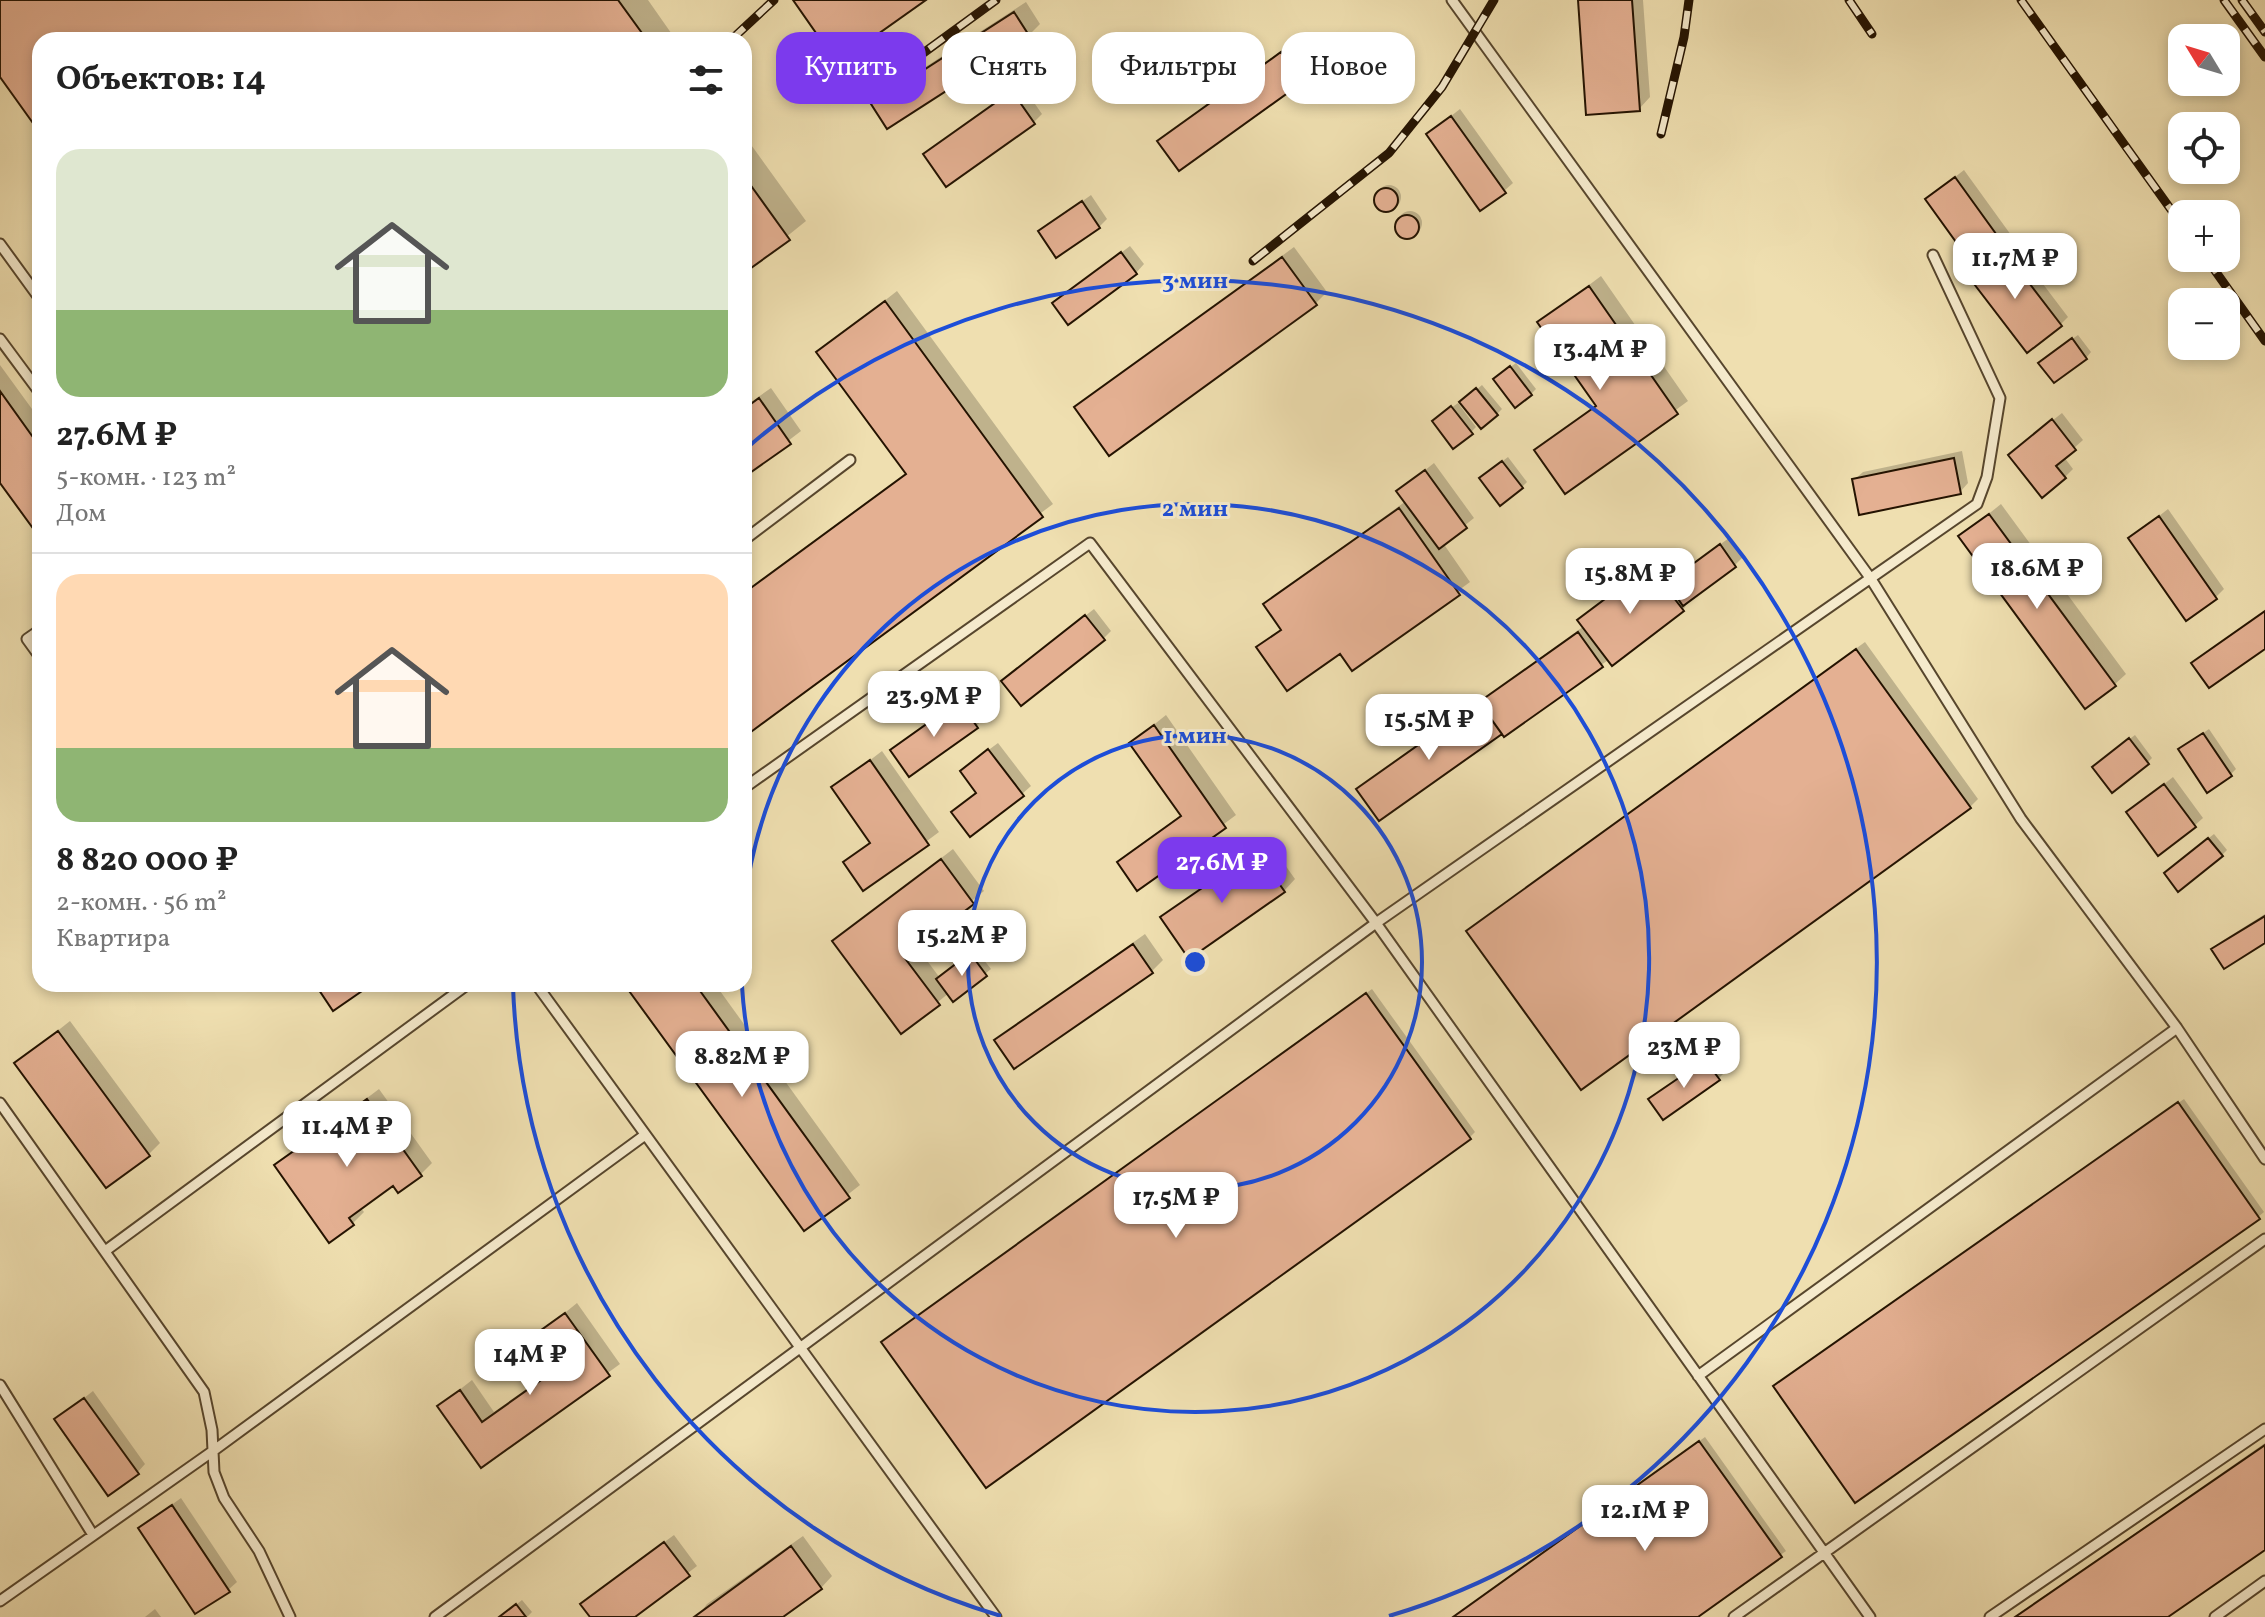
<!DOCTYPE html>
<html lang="ru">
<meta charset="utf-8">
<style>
:root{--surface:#fff;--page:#f2f2f2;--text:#222;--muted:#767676;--line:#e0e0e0;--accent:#7c3aed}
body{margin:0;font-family:Vollkorn,serif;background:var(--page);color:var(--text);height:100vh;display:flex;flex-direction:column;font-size:30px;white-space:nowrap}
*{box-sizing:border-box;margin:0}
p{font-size:26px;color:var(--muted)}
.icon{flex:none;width:44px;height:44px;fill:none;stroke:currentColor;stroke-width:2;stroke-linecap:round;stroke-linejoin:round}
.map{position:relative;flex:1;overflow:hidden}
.sheet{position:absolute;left:32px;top:32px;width:720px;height:960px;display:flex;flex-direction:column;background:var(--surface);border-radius:24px;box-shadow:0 4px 12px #0003}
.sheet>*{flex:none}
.guide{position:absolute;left:776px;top:32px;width:760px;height:72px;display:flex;gap:16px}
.needle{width:52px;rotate:308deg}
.buttons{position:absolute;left:2168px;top:24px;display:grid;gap:16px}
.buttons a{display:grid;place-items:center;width:72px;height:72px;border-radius:16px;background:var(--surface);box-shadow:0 4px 12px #0003;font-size:40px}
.price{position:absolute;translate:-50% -68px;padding:0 18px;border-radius:16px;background:#fff;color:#222;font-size:26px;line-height:52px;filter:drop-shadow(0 2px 4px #0008)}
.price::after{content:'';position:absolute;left:50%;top:48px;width:24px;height:18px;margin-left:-12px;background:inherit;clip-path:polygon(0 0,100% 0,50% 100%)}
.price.selected{background:var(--accent);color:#fff}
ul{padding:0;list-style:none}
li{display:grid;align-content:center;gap:16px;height:424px;padding:0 24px}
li+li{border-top:2px solid var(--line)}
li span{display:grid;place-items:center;height:248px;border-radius:24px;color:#555}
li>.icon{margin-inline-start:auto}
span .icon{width:144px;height:144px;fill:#fffc;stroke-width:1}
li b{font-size:34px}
h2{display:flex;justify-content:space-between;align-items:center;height:96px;padding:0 24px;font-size:34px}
.tag{padding:0 28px;border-radius:24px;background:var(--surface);box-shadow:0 4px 12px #0003;font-size:28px;line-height:72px}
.tag.selected{background:var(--accent);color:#fff}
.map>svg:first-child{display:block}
.shadow{fill:#0003}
.building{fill:#e4b092;stroke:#241301;stroke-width:2}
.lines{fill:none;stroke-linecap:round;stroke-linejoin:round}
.lane-casing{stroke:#57462d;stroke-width:13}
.lane{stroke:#f5eacc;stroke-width:9}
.rail-casing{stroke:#241301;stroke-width:9}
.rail{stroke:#f5eacc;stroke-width:6;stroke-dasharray:18;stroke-linecap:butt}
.ring{fill:none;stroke:#1d4ed8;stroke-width:4}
.centre{fill:#1d4ed8;stroke:#f5eacc;stroke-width:4}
.ring-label{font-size:24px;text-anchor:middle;font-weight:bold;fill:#1d4ed8;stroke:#f5eacc;stroke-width:6;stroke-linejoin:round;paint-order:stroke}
</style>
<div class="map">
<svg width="2265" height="1617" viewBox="0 0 2265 1617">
<rect width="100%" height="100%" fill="#efdfb0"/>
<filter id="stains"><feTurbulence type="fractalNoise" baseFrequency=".0025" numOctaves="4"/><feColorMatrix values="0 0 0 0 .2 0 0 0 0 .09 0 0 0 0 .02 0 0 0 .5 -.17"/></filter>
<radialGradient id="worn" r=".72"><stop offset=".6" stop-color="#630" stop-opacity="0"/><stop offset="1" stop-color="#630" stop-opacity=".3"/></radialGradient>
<path class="shadow" d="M0,0H648L676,40H40V129L0,74Z
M1580,0H1643L1650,97L1639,109Z
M1026,2L1040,24L1029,35L873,104L885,93Z
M1293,42L1313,70L1302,81L1160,141Z
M1021,84L1042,114L1034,122L926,154Z
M1460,109L1513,183L1504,191L1428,134Z
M744,135L806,221L744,271Z
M1964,170L2011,235L2003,244L1927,199Z
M1377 197a12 12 0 1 1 24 0a12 12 0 1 1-24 0Z
M1091,195L1107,219L1099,227L1041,231Z
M1398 223a12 12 0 1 1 24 0a12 12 0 1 1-24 0Z
M2012,243L2068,317L2060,325L1979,268Z
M1130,246L1144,264L1136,273L1055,303Z
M1294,247L1327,292L1316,303L1077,408Z
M1601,276L1688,401L1565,491L1536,450L1597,404L1540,322Z
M897,291L1053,504L744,734V592L907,472L819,352Z
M2078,335L2091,352L2086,358H2046Z
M1516,363L1536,389L1531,394L1501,374Z
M0,365L40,420V535L0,480Z
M1482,385L1502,409L1497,414L1460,404Z
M771,388L801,431L744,475V407Z
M1458,403L1476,427L1471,432L1440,416Z
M2062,413L2083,440L2064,457L2073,469L2065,477L2019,447Z
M1962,451L1968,483L1960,492L1854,480L1863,472Z
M1508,457L1527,482L1522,487L1487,473Z
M1434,463L1474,518L1443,543L1470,582L1353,668L1340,651L1259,647L1282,628L1265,604L1406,501L1399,491Z
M2001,504L2126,674L2114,685L1961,536Z
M2168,509L2224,589L2216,597L2131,538Z
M1729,538L1743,557L1735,565L1692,596L1683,610L1601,665L1359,789L1584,626L1580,620L1591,609L1661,556L1677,576Z
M1094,609L1111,631L1103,639L1012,673Z
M1865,642L1978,799L1970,807L1469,931Z
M968,694L985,718L976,726L893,750Z
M1166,715L1236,815L1138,888L1120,862L1182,814L1131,743Z
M2209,729L2236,769L2231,774L2186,745Z
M2135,735L2152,758L2147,763L2099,762Z
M998,743L1031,786L1022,794L978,792L971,763Z
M882,751L939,832L864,888L845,862L871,841L834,788Z
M2173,777L2203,818L2194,826L2128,813Z
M2214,834L2227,850L2222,855L2171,868Z
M1268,841L1295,879L1284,891L1163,918Z
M953,849L984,891L916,946L940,978L976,950L991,969L954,999L949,993L902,1031L834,941Z
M2265,914V941L2214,949L2222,941Z
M1145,934L1163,960L1152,971L996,1040Z
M627,984H715L860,1185L804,1229Z
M1372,989L1475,1132L1470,1137L889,1337Z
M70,1021L160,1143L149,1154L17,1063Z
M1714,1053L1726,1071L1718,1079L1651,1100Z
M379,1089L432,1163L421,1174L394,1183L360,1207L364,1212L353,1223L277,1166Z
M2184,1099L2264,1212L2258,1217L1781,1381Z
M577,1303L620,1364L481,1465L439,1406L472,1380L494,1412L562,1364L540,1333Z
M93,1391L145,1464L137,1473L56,1420Z
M1705,1437L1786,1551L1695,1617H1454Z
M2265,1443V1548L2165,1617H2015Z
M181,1498L237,1582L228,1590L140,1528Z
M674,1535L697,1566L631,1617H592L591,1596Z
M803,1536L832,1576L821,1588L780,1617H697L707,1604Z
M522,1600L532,1612L527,1617H501Z
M155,1609L161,1617H145Z"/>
<path class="building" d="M0,0H618L647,40H40V133L0,77Z
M793,0H926L837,63Z
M1578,0H1632L1640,111L1586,115Z
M1014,12L1030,37L887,129L871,104Z
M1281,52L1303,82L1179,171L1157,141Z
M1012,91L1035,124L946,187L923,154Z
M1451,116L1506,193L1480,211L1426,134Z
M744,176L790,240L744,273Z
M1955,177L2004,245L1974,267L1925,199Z
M1374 200a12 12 0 1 1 24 0a12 12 0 1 1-24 0Z
M1082,201L1100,228L1056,258L1038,231Z
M1395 227a12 12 0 1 1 24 0a12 12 0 1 1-24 0Z
M2003,249L2062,326L2027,353L1968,276Z
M1121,252L1137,274L1068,325L1052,303Z
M1282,257L1317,305L1109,456L1074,407Z
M1589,286L1678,414L1565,494L1534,450L1596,406L1537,322Z
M885,301L1043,517L744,737V593L906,474L816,352Z
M2072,338L2087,359L2054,383L2038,363Z
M1510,366L1532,395L1515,408L1493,379Z
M1476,388L1498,415L1481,429L1459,402Z
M0,391L40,447V538L0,483Z
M759,398L791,444L744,477V409Z
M1451,406L1473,434L1453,449L1432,421Z
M2052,419L2076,450L2056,466L2066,478L2042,498L2008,455Z
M1954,458L1961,494L1859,515L1852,479Z
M1502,461L1523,488L1500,506L1479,478Z
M1425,470L1467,528L1439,549L1396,491Z
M1399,508L1460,595L1352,671L1340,654L1287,691L1256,647L1281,630L1263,604Z
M1989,514L2116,686L2085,709L1958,536Z
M2159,516L2217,599L2186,621L2128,538Z
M1720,544L1736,567L1683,606L1667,583Z
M1649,566L1684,611L1612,666L1577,620Z
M2265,611V649L2209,688L2191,663Z
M1085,615L1105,640L1021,706L1001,681Z
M1578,632L1603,667L1504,737L1479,702Z
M1856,649L1971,808L1581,1090L1466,931Z
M959,701L978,728L909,777L890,750Z
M1479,702L1502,734L1379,821L1356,789Z
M1154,725L1226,828L1137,891L1117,862L1181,816L1129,743Z
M2203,733L2232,776L2207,793L2178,749Z
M2129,738L2149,764L2112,793L2092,767Z
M988,749L1024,796L970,837L951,812L976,793L960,771Z
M870,760L929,845L863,891L843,862L870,843L831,787Z
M2164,784L2196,827L2158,856L2126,812Z
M2208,838L2223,856L2178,892L2164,873Z
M1256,851L1285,892L1189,959L1160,917Z
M941,859L974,904L904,957L940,1005L901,1034L832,941Z
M2265,916V943L2224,969L2211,949Z
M1133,944L1153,973L1014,1069L994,1040Z
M970,953L987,976L953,1002L936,979Z
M315,984H357L362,991L333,1011Z
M624,984H695L850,1198L804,1231Z
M1366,993L1471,1139L986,1488L881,1342Z
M58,1031L150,1156L106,1188L14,1063Z
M1705,1060L1720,1080L1663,1120L1648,1099Z
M367,1099L422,1176L398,1193L393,1186L349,1218L354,1225L329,1243L274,1165Z
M2178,1102L2260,1219L1855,1503L1773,1386Z
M565,1313L610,1376L481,1468L437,1406L460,1390L482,1422L561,1366L537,1333Z
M84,1398L139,1474L108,1496L54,1419Z
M1699,1441L1782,1557L1698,1617H1453Z
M2265,1445V1550L2168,1617H2015Z
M172,1505L230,1592L195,1614L138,1528Z
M664,1542L690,1576L635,1617H590L580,1604Z
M791,1546L822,1589L783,1617H694Z
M516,1604L526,1617H499Z"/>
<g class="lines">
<g class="lane-casing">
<path id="lane" d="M1452,0L1871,579L2021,819L2177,1028L2265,1159
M0,244L40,299
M0,339L40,393
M744,540L850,460
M40,630L27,639L40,657
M744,788L1090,543L1376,923L1870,1617
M536,984L996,1617
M0,1103L204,1392L212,1430L214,1472L224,1498L259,1551L290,1617
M105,1251L468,984
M1698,1376L2177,1028
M0,1385L93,1535
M0,1601L213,1451L645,1135
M435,1617L1376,923L1977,504L1987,477L2000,398L1933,255
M1734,1617L2265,1239
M1990,1617L2265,1429
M2215,1617L2265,1581"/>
</g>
<use href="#lane" class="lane"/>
<g class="rail-casing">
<path id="rail" d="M1849,0L1872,34
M2021,0L2182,225
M2224,0L2265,57
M2242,0L2265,32
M731,40L774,0
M900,70L996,0
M1661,134L1684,37L1689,0
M2206,258L2265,341
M1253,261L1389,153L1442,87L1494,0"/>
</g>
<use href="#rail" class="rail"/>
</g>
<g class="ring">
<circle cx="1195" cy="962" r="227"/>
<path d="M744 907A454 454 0 1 1 742 986"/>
<path d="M1001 1616A682 682 0 0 1 513 986M748 447A682 682 0 1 1 1389 1616"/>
</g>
<circle cx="1195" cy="962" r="12" class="centre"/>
<g class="ring-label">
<text x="1195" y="288">3 мин</text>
<text x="1195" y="516">2 мин</text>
<text x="1195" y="743">1 мин</text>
</g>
<rect width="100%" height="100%" filter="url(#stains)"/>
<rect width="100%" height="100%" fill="url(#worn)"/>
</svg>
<div class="buttons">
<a><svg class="needle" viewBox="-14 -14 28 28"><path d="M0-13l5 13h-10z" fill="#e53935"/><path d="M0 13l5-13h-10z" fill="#767676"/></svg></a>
<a><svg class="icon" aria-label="locate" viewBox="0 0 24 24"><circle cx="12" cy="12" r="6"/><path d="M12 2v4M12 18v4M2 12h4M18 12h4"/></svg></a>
<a>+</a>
<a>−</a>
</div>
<b class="price" style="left:2015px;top:301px">11.7M ₽</b>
<b class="price" style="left:1600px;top:392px">13.4M ₽</b>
<b class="price" style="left:2037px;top:611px">18.6M ₽</b>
<b class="price" style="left:1630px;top:616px">15.8M ₽</b>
<b class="price" style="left:934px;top:739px">23.9M ₽</b>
<b class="price" style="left:1429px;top:762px">15.5M ₽</b>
<b class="price selected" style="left:1222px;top:905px">27.6M ₽</b>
<b class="price" style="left:962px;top:978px">15.2M ₽</b>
<b class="price" style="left:1684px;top:1090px">23M ₽</b>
<b class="price" style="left:742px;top:1099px">8.82M ₽</b>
<b class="price" style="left:347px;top:1169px">11.4M ₽</b>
<b class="price" style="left:1176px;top:1240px">17.5M ₽</b>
<b class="price" style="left:530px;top:1397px">14M ₽</b>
<b class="price" style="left:1645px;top:1553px">12.1M ₽</b>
<div class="guide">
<a class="tag selected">Купить</a>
<a class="tag">Снять</a>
<a class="tag">Фильтры</a>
<a class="tag">Новое</a>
</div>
<section class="sheet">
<h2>Объектов: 14<svg class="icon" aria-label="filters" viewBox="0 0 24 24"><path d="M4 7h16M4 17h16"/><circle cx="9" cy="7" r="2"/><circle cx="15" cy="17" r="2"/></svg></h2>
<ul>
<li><span style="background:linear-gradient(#dfe7d0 65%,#8fb573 0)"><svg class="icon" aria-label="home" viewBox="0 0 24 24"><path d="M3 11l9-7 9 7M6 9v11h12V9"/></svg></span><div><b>27.6M ₽</b><p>5-комн. · 123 m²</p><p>Дом</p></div></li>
<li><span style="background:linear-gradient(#ffd9b3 70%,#8fb573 0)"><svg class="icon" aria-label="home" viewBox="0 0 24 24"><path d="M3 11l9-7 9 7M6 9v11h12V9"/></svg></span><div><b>8 820 000 ₽</b><p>2-комн. · 56 m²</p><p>Квартира</p></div></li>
</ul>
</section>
</div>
